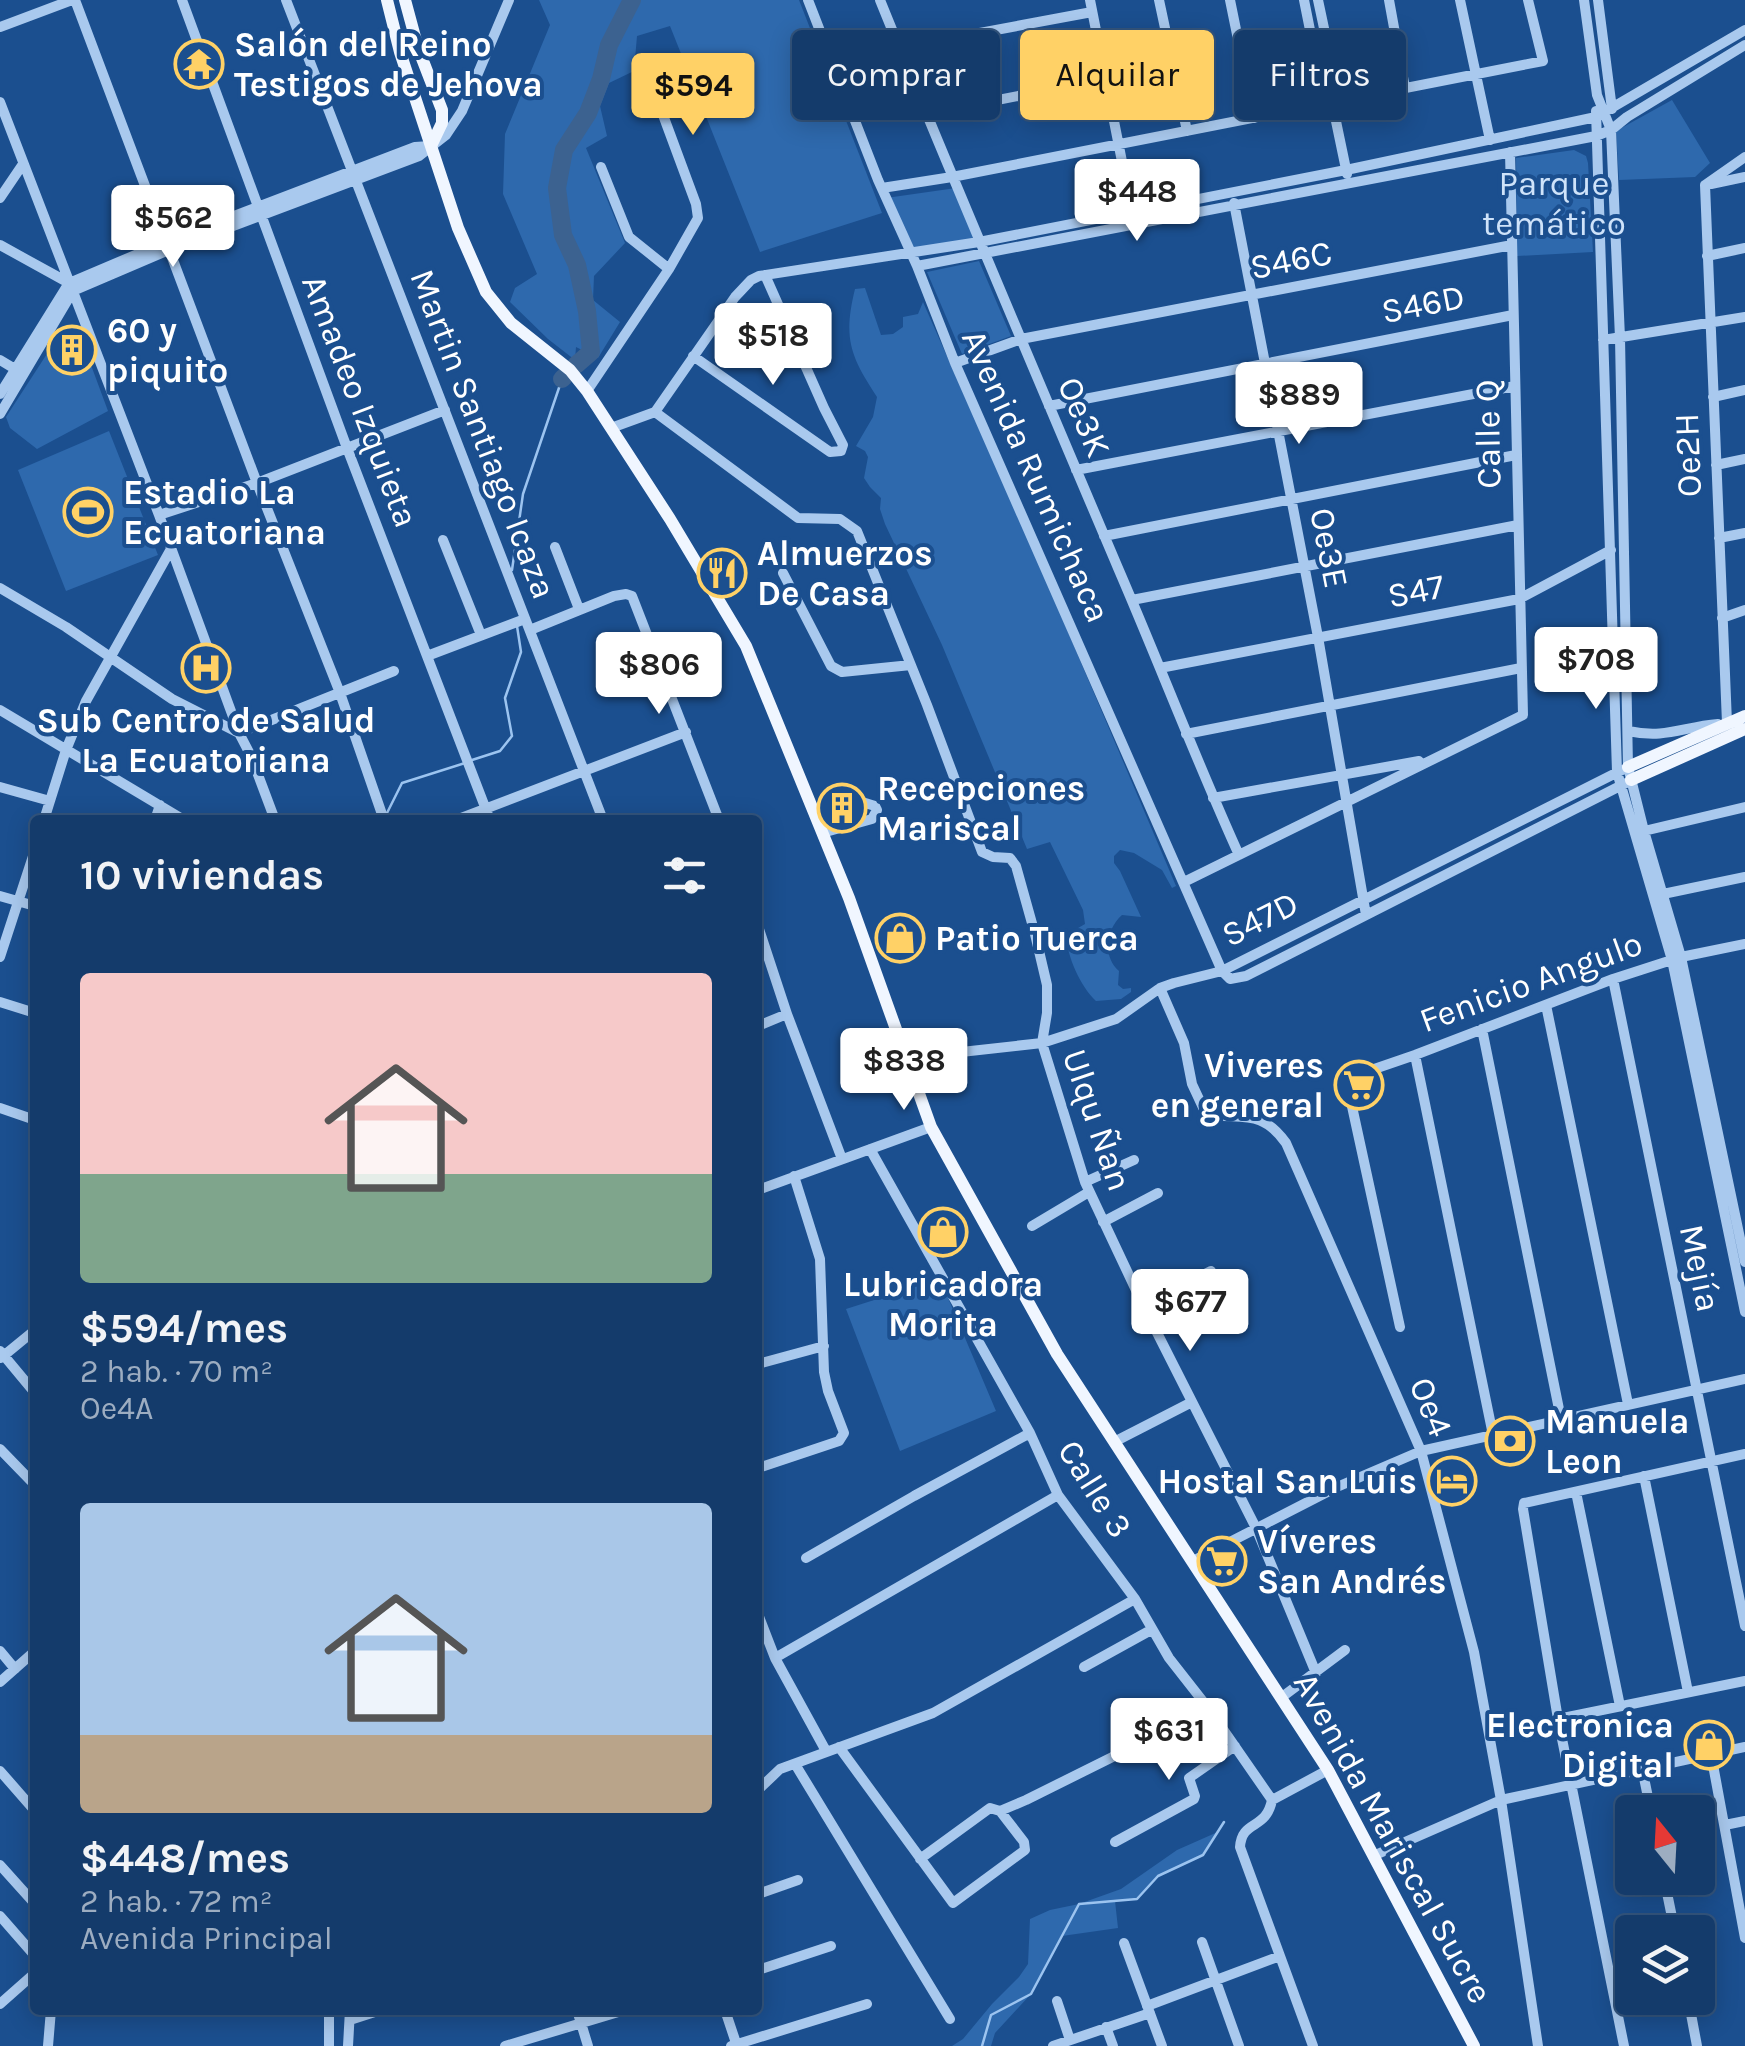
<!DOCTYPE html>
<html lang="es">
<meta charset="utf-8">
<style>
:root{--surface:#143b6b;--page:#214673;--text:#f1f3f6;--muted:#9dadc1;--line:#33557e;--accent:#ffd166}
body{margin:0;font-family:Karla,sans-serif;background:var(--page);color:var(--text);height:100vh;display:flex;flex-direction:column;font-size:38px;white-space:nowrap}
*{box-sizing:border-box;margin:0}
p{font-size:32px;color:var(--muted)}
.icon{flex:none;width:55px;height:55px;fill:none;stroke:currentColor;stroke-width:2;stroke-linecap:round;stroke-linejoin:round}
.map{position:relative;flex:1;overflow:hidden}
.side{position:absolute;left:30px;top:815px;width:732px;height:1200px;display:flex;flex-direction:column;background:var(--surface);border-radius:10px;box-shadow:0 5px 25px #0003,0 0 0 2px var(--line)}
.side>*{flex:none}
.hud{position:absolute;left:792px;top:30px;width:802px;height:90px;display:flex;gap:20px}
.needle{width:65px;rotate:342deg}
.controls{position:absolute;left:1615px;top:1795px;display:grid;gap:20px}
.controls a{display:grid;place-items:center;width:100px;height:100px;border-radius:10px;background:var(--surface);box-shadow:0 5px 25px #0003,0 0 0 2px var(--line);font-size:50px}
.price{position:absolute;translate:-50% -85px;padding:0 22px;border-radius:10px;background:#fff;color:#222;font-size:32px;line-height:65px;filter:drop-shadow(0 2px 5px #0008)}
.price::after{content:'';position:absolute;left:50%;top:60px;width:30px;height:22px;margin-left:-15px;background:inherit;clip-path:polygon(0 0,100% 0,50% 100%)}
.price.active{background:var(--accent);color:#111}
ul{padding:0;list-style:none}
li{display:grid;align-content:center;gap:20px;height:530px;padding:0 50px}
li span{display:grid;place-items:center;height:310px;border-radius:10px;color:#555}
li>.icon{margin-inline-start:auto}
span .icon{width:180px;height:180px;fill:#fffc;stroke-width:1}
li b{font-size:42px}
h2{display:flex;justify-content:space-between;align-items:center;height:120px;padding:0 50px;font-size:42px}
.tag{padding:0 35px;border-radius:10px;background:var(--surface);box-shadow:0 5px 25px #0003,0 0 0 2px var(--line);font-size:35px;line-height:90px}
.tag.active{background:var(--accent);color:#111}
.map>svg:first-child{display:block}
.green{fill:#2e69ad}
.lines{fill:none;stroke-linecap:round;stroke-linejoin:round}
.stream{stroke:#9cc4f0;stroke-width:2.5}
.river{stroke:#3c6290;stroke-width:18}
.minor{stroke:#a9c9ee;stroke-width:10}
.major{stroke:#f0f6ff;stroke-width:12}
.labels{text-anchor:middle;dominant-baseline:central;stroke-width:8;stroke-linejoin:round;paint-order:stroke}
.poi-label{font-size:35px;font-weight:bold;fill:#fff;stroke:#1b4f8f;text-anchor:start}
.park-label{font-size:35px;fill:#cfe3fa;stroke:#1b4f8f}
.street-label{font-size:35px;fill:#fff;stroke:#1b4f8f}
</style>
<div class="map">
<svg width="1745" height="2046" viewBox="0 0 1745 2046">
<rect width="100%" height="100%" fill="#1b4f8f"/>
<path class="green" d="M539,0H799L882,213L760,252L670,26L637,36L634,71L609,83L600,106L607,136L586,148L625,243L594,276L593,300L620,322L598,358L576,347L575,360L548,339L510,302L515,288L537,274L503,194L505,134L550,25Z
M1672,100L1710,163L1695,177L1619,180L1616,131Z
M1574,150L1586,156L1588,163L1593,252L1517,256L1516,158Z
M956,188L979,242L911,254L886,198Z
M979,261L1011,336L962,354L927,272Z
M865,288L881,335L893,334L903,327V317L918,314L923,302L1051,592L1176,886L1172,888L1162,870L1134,853L1120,850L1114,856V863L1120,871L1141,917L1122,915C1106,929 1102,956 1119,971L1118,985L1123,989L1131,988V992L1121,999L1096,1001C1080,986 1067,956 1066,935L1085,924L1083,910L1050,842L1027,849L942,645L885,524L880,509L881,498L870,487L864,478L868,457L865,451L856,446L873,417L877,397C850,356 843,338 855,289Z
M54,343L71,368L88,357L108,411L37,449L10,428L6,417Z
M109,431L158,555L66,591L18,470Z
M940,1279L996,1411L900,1451L846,1309Z
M1220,1831L1203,1855L1158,1876L1137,1898L1115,1901L1118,1928L1062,1936L1031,1994L995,2033L991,2046H952L963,2039L992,2004L1019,1977L1028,1964L1030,1919L1050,1910L1079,1904L1121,1889L1177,1850Z"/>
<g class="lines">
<path class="stream" d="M512,570L523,494L562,379
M472,760L500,751L512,736L505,698L521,652L517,626
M386,815L402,783L465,763
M982,2046L991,2015L1031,1994L1079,1904L1137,1899L1158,1876L1203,1855L1224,1822"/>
<path class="river" d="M576,365L591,352L587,311L577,265L563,235L557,188L564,150L588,113L601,79L609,45L632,0
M562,379L564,377"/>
<path class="minor" d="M75,0L257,483L340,693L384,820
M182,0L347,448L490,820
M286,0L603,820
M808,0L878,180L917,266L955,363L1222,971
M880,0C957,190 1038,379 1118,568C1159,663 1196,760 1239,855
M1090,0L1132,212
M1159,0L1187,131
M1230,0L1254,118
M1304,0L1323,95L1332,102
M1318,0L1338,94L1332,102L1347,174
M1389,0L1405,88
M1460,0L1490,140
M1584,0L1597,95L1611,130L1620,338L1628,767L1644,831L1681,957L1745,1262
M1598,0L1612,109
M0,27L72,0
M899,48L1092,12
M0,102L159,515L239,733L251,756L275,820
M1596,111L1617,772L1672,960L1745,1312
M926,114L1105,79
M601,167L629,237L669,269
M1711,184L1745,177
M1705,185L1727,723
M1705,185L1745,157
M882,188L952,177L1543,61L1528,0
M0,198L23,164
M1234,203L1318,637L1366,915
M0,245L69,283
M1707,256L1745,248
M917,266L1596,136L1611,130L1627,117L1745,45
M1603,340L1745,317
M693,356L830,452L841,451L843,445L824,408L765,275
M0,360L20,372
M955,363L1021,339L1512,245
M587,391L669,269L698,218L696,204L646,69
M0,394L69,283L166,242L415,147L430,146
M1713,397L1745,390
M1049,406L1513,315
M655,412L798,518L840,519L857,531L927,705L982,852L993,857L1010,858L1016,866L1035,934L1047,985V1013L1042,1043L1085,1182L1143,1305L1256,1528L1316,1673
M0,414L73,291L169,250L419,156L446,135L462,111L509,0
M611,428L655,412L735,297L751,280L759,276L979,242L1346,170L1596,117L1745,30
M1716,465L1745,459
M1076,470L1515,386
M159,515L257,483L445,410
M1104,536L1516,455
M1719,538L1745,533
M443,540L481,635
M555,547L579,609
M783,573L831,666L842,672L911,665
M0,588L66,627L172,699L239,733L394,671
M1132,600L1518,525
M1722,618L1745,610
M530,630L614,596L626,594L632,596L719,820
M427,656L525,619
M1160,668L1519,599L1611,550
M0,710L184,820
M1628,731C1666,739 1682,727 1718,724
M1186,734L1521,668
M0,787L50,801
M1213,798L1419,761
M44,820L66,750L86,701L171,549
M155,820L160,805
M456,820L686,732
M1644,831L1745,807
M822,833L872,819L877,810L875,806L862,802
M1184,882L1523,715L1510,152
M1663,894L1745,877
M0,896L35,906
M758,926L787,1014L842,1159
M0,957L35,850
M1222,971L1230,979L1246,976L1626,783
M1613,979L1745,1626
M1160,988L1184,1043L1192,1084L1206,1114C1241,1120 1261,1108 1286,1143L1421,1451L1474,1652L1501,1800L1538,2046
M0,1002L35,1013
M1546,1005L1628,1404
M758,1026L787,1014
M1482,1029L1561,1419
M1415,1055L1493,1435
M907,1058L1042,1043L1116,1019L1160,988L1174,983L1222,971L1622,770
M0,1108L35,1120
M870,1149L1030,1433L1058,1495L1135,1599L1169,1658L1209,1709L1272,1800
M1085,1182L1134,1160
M758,1190L931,1127
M1103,1222L1158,1193
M1032,1226L1089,1192
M1143,1305L1211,1271
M1400,1327L1348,1088V1078L1415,1055L1613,979L1681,957L1745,944
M0,1351L35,1393
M1,1358L35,1330
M758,1364L824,1346
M1114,1442L1192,1402
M0,1449L31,1481
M758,1468L839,1441L844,1433L828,1391L824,1372L820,1259L794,1176
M1644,1476L1688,1692
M1576,1492L1620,1706
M806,1558L914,1496L1030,1433
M1193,1561L1337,1487L1421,1451L1745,1379
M758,1614L775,1658L826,1751
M0,1651L15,1669
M775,1658L1058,1495
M1084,1667L1151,1630
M0,1682L35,1651
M1282,1697L1345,1650
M1558,1719L1745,1681
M839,1747L953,1903L1025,1850L1024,1842L1000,1811
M1711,1754L1745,1938
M795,1764L950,2019
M1642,1768L1651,1812
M0,1771L35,1811
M758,1790L780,1769L933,1713L1135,1599
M1272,1800C1266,1831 1242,1819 1240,1847L1313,2046
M1272,1800L1328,1770
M1725,1825L1745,1821
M1115,1842L1194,1799L1195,1796L1189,1778L1235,1746
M1373,1856L1501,1800L1745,1747
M920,1859L990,1808L1000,1811L1026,1800L1209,1709
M0,1865L35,1904
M1664,1878L1675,1932
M758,1894L798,1880
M0,1916L35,1956
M1202,1942L1239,2046
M1124,1943L1162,2046
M758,1970L831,1946
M1688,1998L1697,2046
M1057,2001L1070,2040
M0,2004L35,1973
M1147,2006L1280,1956
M329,2010V2046
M577,2010L588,2046
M725,2010L737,2046
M350,2020L381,2010
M1106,2027L1113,2046
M48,2046L51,2010
M348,2046L350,2010
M505,2046L625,2010
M731,2046L867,2004
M1053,2046L1150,2013
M1624,2046L1558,1719L1523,1509L1524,1503L1745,1454"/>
<path class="major" d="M387,0L400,52L458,228L486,292L511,323L570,370L587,391L670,519L746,646L849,898L931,1127L1057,1354L1328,1770L1474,2046
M405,0L418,48L442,110V123L431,146
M1628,767L1745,716
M1631,780L1745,729"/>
</g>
<defs>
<g id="temple-ring" transform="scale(2.5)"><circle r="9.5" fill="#1b4f8f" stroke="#ffd166" stroke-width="1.5"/><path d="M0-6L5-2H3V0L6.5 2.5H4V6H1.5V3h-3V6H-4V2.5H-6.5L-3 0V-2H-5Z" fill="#ffd166"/></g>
<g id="building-ring" transform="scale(2.5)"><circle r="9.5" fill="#1b4f8f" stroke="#ffd166" stroke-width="1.5"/><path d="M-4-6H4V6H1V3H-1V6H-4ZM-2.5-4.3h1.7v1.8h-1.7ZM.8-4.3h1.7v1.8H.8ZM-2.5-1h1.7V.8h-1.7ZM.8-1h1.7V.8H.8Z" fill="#ffd166"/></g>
<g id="stadium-ring" transform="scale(2.5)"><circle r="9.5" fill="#1b4f8f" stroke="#ffd166" stroke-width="1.5"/><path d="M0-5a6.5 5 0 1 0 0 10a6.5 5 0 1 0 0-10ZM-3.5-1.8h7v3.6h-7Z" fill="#ffd166"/></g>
<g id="restaurant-ring" transform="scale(2.5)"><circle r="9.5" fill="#1b4f8f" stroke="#ffd166" stroke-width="1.5"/><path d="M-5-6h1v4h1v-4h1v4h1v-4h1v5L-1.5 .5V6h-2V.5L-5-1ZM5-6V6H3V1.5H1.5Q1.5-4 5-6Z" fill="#ffd166"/></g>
<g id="hospital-ring" transform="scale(2.5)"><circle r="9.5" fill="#1b4f8f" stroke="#ffd166" stroke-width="1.5"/><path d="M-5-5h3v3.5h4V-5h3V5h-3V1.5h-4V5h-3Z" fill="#ffd166"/></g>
<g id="shop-ring" transform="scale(2.5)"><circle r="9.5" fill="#1b4f8f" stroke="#ffd166" stroke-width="1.5"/><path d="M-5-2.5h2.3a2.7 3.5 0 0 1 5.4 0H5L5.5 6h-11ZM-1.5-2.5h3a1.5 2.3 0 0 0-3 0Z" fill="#ffd166"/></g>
<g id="supermarket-ring" transform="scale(2.5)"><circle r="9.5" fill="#1b4f8f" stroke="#ffd166" stroke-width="1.5"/><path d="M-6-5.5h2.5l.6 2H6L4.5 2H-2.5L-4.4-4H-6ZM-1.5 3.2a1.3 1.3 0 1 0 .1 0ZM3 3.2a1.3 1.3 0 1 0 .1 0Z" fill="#ffd166"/></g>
<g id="bank-ring" transform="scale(2.5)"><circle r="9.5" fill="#1b4f8f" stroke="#ffd166" stroke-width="1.5"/><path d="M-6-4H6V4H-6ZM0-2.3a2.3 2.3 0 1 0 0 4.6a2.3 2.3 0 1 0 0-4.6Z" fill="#ffd166"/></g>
<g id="hotel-ring" transform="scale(2.5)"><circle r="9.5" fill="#1b4f8f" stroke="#ffd166" stroke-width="1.5"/><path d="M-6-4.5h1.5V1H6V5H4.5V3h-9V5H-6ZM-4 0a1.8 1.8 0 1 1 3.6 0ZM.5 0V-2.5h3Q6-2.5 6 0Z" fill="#ffd166"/></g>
</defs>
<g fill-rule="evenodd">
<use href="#temple-ring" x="199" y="64"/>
<use href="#building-ring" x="72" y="350"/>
<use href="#stadium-ring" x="88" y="512"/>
<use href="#restaurant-ring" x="722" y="573"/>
<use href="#hospital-ring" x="206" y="668"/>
<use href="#building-ring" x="842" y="808"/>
<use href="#shop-ring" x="900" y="938"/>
<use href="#supermarket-ring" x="1359" y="1085"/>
<use href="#shop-ring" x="943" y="1232"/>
<use href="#bank-ring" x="1510" y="1441"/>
<use href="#hotel-ring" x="1452" y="1481"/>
<use href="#supermarket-ring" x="1222" y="1561"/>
<use href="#shop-ring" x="1709" y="1745"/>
</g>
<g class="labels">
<g class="poi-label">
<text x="234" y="44">Salón del Reino<tspan x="234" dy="40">Testigos de Jehova</tspan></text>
<text x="107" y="330">60 y<tspan x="107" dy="40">piquito</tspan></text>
<text x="123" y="492">Estadio La<tspan x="123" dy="40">Ecuatoriana</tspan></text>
<text x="757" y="553">Almuerzos<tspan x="757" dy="40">De Casa</tspan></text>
<text x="206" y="720" text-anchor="middle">Sub Centro de Salud<tspan x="206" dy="40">La Ecuatoriana</tspan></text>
<text x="877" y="788">Recepciones<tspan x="877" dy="40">Mariscal</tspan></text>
<text x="935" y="938">Patio Tuerca</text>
<text x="1324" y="1065" text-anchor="end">Viveres<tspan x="1324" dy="40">en general</tspan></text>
<text x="943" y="1284" text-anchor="middle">Lubricadora<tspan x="943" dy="40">Morita</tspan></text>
<text x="1545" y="1421">Manuela<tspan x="1545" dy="40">Leon</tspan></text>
<text x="1417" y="1481" text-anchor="end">Hostal San Luis</text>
<text x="1257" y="1541">Víveres<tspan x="1257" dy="40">San Andrés</tspan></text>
<text x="1674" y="1725" text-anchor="end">Electronica<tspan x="1674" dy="40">Digital</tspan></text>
</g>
<g class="park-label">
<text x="1554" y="183">Parque<tspan x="1554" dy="40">temático</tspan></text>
</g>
<g class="street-label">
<text transform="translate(1291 260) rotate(-11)">S46C</text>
<text transform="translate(1423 304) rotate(-11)">S46D</text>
<text transform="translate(360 401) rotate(69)">Amadeo Izquieta</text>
<text transform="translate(1084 417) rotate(67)">Oe3K</text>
<text transform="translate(483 434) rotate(69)">Martin Santiago Icaza</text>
<text transform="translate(1488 434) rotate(-91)">Calle Q</text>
<text transform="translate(1688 455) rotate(-92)">Oe2H</text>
<text transform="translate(1036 476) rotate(66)">Avenida Rumichaca</text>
<text transform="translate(1329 548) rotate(79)">Oe3E</text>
<text transform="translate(1416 591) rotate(-11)">S47</text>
<text transform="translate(1260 919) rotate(-27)">S47D</text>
<text transform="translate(1531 982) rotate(-20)">Fenicio Angulo</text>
<text transform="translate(1097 1120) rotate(71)">Ulqu Ñan</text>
<text transform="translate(1700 1268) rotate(78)">Mejía</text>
<text transform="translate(1431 1407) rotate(68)">Oe4</text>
<text transform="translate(1095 1489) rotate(58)">Calle 3</text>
<text transform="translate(1393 1838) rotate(61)">Avenida Mariscal Sucre</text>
</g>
</g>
</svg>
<div class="controls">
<a><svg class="needle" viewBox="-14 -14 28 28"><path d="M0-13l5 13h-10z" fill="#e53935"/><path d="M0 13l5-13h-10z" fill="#9dadc1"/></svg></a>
<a><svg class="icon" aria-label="layers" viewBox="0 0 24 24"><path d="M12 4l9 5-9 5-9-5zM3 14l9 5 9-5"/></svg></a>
</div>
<b class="price active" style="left:693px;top:138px">$594</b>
<b class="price" style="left:1137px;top:244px">$448</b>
<b class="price" style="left:173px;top:270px">$562</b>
<b class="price" style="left:773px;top:388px">$518</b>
<b class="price" style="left:1299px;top:447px">$889</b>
<b class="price" style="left:1596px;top:712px">$708</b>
<b class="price" style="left:659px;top:717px">$806</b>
<b class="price" style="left:904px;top:1113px">$838</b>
<b class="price" style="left:1190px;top:1354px">$677</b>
<b class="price" style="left:1169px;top:1783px">$631</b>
<div class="hud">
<a class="tag">Comprar</a>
<a class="tag active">Alquilar</a>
<a class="tag">Filtros</a>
</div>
<section class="side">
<h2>10 viviendas<svg class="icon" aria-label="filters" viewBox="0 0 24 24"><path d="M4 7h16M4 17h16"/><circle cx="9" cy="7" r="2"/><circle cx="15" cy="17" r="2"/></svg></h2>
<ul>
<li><span style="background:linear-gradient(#f6c9c9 65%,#7fa58c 0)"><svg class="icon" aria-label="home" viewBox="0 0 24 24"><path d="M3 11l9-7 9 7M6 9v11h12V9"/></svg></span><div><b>$594/mes</b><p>2 hab. · 70 m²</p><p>Oe4A</p></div></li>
<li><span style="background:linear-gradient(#a9c7e8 75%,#b9a48a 0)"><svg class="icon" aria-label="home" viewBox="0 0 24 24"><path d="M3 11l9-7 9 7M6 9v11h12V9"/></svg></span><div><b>$448/mes</b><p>2 hab. · 72 m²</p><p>Avenida Principal</p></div></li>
</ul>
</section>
</div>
